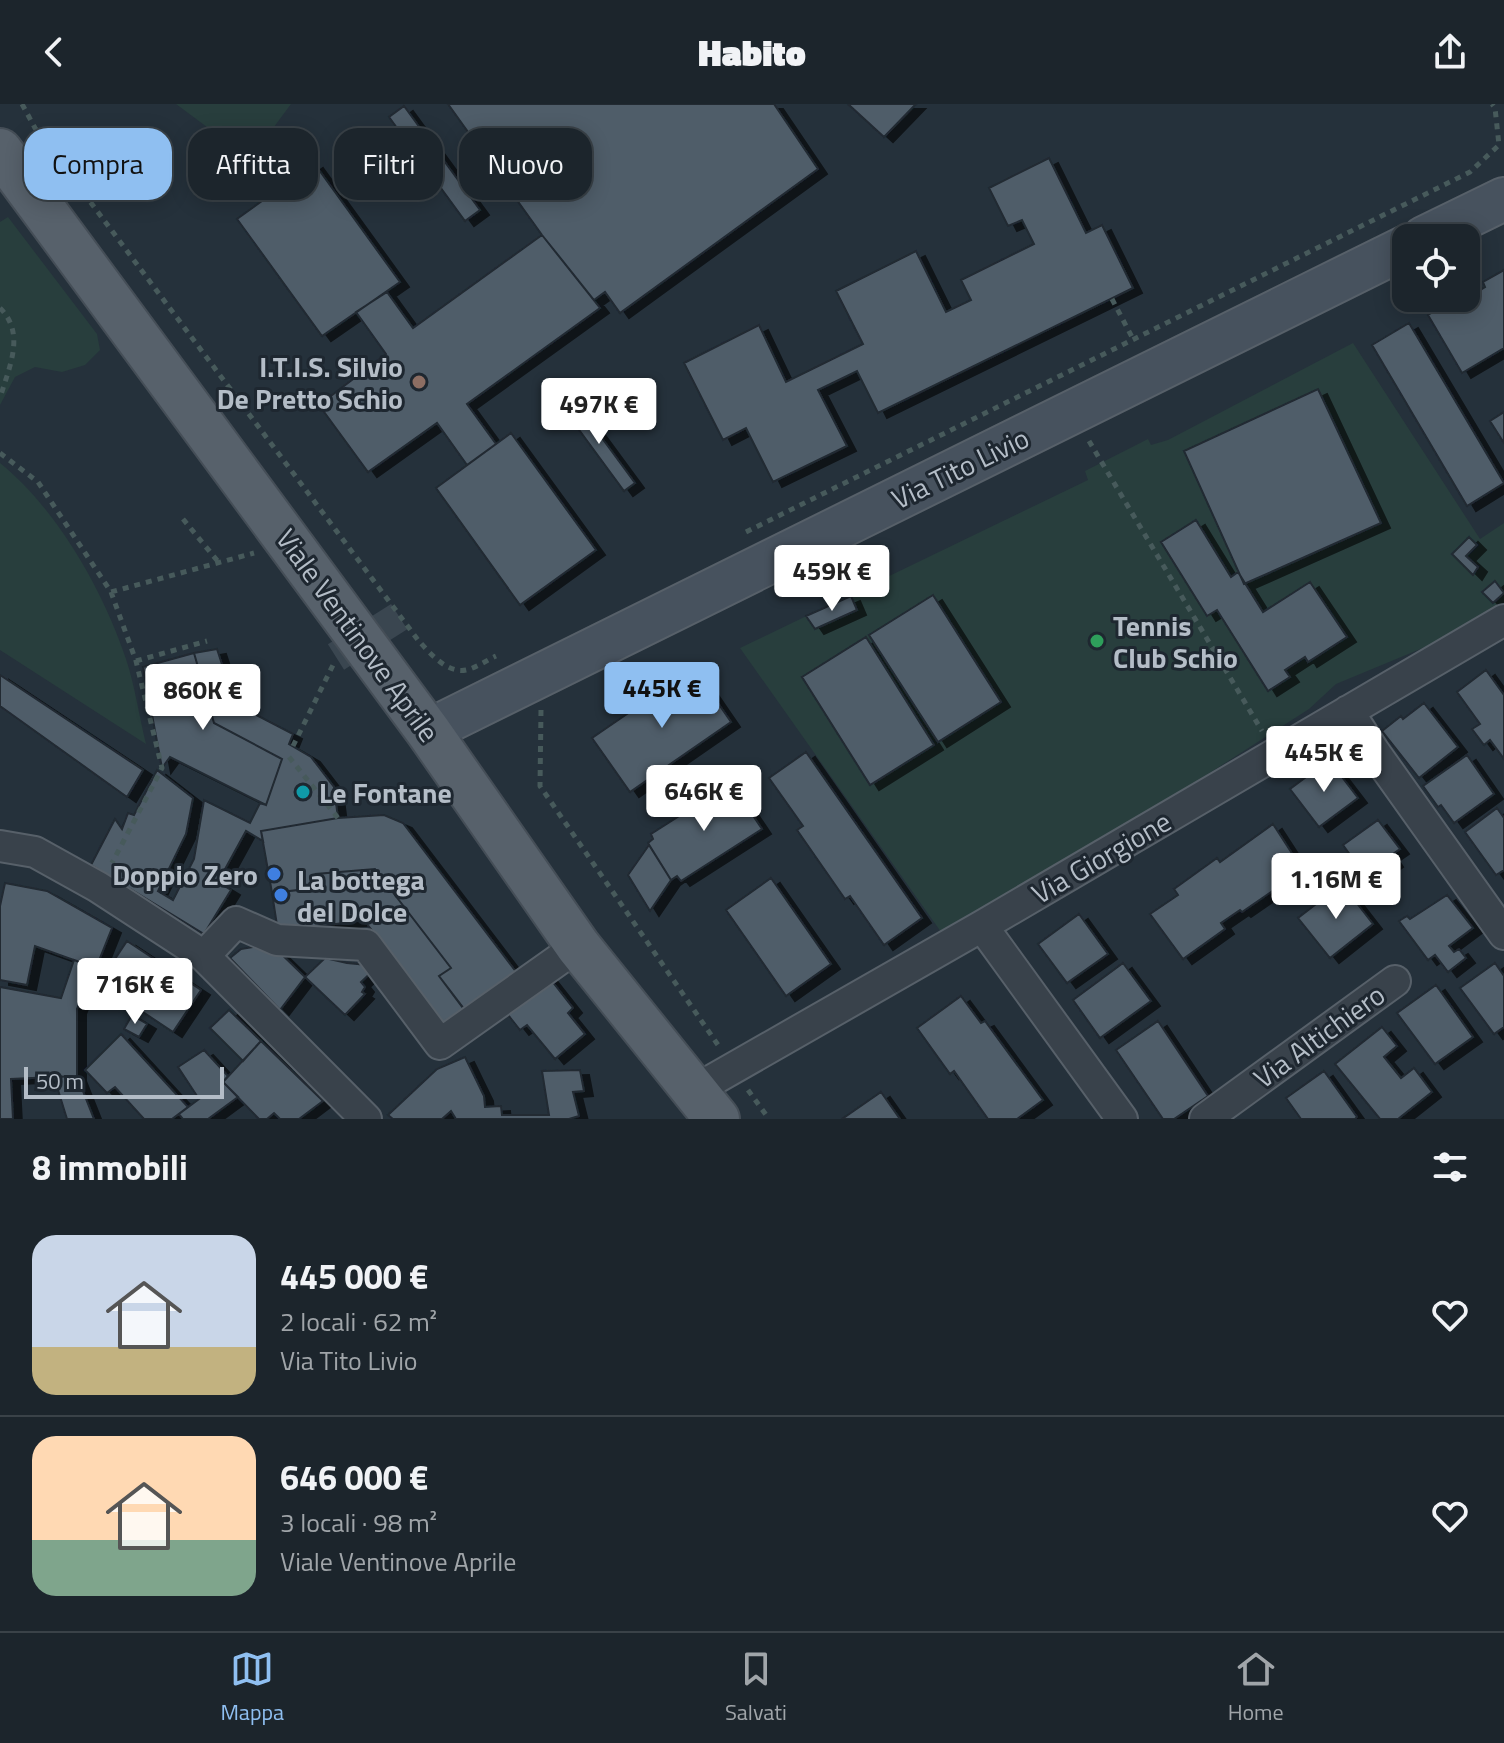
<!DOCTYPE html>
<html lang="it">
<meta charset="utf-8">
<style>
:root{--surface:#1c252c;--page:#293138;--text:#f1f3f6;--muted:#a0a5a9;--line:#3a4248;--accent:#8fbff1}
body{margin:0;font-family:"Titillium Web",sans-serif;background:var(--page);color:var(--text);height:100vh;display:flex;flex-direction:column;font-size:30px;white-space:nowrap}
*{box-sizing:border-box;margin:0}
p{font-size:26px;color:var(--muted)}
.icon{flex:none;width:44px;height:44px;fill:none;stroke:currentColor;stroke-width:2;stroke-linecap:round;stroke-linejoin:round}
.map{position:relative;height:1015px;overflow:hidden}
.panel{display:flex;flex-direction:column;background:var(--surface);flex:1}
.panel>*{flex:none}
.top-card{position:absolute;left:24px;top:24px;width:800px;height:72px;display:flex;gap:16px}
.fabs{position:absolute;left:1392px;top:120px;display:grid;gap:16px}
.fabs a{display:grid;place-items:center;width:88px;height:88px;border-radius:16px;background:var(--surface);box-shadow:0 4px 20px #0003,0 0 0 2px var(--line);font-size:40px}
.scale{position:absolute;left:24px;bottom:20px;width:200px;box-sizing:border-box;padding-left:8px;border:4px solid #b4bdc7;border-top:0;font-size:22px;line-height:28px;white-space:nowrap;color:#b4bdc7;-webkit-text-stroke:6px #1e2730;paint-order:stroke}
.price{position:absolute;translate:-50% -68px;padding:0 18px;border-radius:8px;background:#fff;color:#222;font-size:26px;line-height:52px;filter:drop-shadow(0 2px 4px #0008)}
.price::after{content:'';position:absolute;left:50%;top:48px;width:24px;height:18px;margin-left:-12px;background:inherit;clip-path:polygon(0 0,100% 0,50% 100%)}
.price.selected{background:var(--accent);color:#111}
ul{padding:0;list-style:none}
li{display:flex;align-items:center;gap:24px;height:200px;padding:0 32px}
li+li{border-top:2px solid var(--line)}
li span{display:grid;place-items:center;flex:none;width:224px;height:160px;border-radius:24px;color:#555}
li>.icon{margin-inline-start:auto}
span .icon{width:96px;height:96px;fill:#fffc;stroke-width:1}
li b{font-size:34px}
h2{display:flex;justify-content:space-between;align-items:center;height:96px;padding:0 32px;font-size:34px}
.pill{padding:0 28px;border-radius:24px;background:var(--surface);box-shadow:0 4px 20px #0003,0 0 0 2px var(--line);font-size:28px;line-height:72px}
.pill.selected{background:var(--accent);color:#111}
header{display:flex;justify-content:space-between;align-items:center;height:104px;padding:0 32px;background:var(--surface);font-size:36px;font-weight:800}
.tabs{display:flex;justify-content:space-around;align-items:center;height:112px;border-top:2px solid var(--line);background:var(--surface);font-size:22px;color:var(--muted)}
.tabs a{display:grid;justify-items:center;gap:4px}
.tabs .selected{color:var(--accent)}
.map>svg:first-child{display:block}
.green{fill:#283e3d}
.building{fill:#505d69;stroke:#202932;stroke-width:2;filter:url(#shadow)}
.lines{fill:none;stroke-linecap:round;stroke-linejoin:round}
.street-tunnel{stroke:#3a4650;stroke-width:30;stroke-dasharray:30 15;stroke-linecap:butt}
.street-casing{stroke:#576069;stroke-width:34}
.secondary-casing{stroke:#576069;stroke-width:46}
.primary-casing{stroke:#454e57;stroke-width:48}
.path{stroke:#475a5b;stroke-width:5;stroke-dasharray:6 6;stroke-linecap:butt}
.street{stroke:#39424b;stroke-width:30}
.secondary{stroke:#47525e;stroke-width:42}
.primary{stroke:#57616b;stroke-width:44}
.education-dot{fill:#8d6e63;stroke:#1e2730;stroke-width:3}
.leisure-dot{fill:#2e9e5b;stroke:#1e2730;stroke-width:3}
.culture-dot{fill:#0f9aa8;stroke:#1e2730;stroke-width:3}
.shop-dot{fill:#3f7fe0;stroke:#1e2730;stroke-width:3}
.labels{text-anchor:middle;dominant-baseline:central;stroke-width:6;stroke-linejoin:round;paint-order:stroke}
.poi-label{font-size:28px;font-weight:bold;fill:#b4bdc7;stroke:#1e2730;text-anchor:start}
.street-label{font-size:28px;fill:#b4bdc7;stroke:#1e2730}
</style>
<header><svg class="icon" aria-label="back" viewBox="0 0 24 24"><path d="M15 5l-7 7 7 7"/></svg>Habito<svg class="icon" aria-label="share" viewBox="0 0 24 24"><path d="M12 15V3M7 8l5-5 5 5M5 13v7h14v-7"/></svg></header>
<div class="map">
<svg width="1504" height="1015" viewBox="0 0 1504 1015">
<defs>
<filter id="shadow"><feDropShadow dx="9" dy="5" stdDeviation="0" flood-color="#0009"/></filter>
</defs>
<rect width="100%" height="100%" fill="#25313b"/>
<path class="green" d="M176,0H291L250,55Z
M8,113L97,230L100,246L85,261L62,268L35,263L15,273L0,301V118Z
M1353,239L1480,435L1504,419V517L1471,524L1336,580L1309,605L962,828L946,835L740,544L1088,376L1085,367L1148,335L1151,341L1168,336Z
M0,359C57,405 103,486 126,555C135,582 139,612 146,640L0,546Z"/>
<path class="building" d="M448,0H774L818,65L620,209L605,188L594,196L542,131Z
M848,0H916L884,33Z
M404,2L480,106L465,117L389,13Z
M1049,54L1086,129L1102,121L1133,184L878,309L857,267L818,286L847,342L773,378L746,324L723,336L684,259L759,221L786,278L863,240L836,187L916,147L946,208L971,196L961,176L1034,140L1022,116L1008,122L989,84Z
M314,59L400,178L322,232L237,115Z
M542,131L600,204L467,300L496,340L467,361L437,319L368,368L319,301L386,250L356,208L387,188L413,224Z
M1504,166V244L1462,269L1428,211L1454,195L1457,200L1485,183L1483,178Z
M1409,219L1504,379L1467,402L1372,241Z
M1318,285L1381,419L1244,480L1184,347Z
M574,296L635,379L624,387L563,304Z
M1504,308V339L1490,317Z
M511,329L596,446L520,501L436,384Z
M1196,416L1231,473L1238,468L1263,508L1310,478L1347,533L1308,558L1305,553L1285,566L1290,573L1268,587L1217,506L1207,512L1161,438Z
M1469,433L1477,441L1466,452L1478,463L1473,471L1452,450Z
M1495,477L1504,489L1493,499L1482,488Z
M933,491L1001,598L938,638L869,531Z
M851,492L857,506L815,525L806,512Z
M866,533L934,641L870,681L802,573Z
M217,545L235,600L293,630L289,640L311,653L334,683L338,714L261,727L263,737L246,727L218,778L231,786L204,830L91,761L115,715L122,725L128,709L134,711L157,666L193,694L186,730L158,787L173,796L194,755L204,696L250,719L260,699L266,701L282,655L214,619L194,549Z
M194,549L214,619L282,655L266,701L170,653L162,664L143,563Z
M694,564L731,618L630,688L592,634Z
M1486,566L1504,591V655L1490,636L1484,641L1472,625L1480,620L1457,588Z
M0,571L143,666L127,693L0,602Z
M1424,599L1458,643L1419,674L1382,627L1401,612L1403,615Z
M806,648L922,814L884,841L850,792L845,795L797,726L803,722L769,674Z
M1467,651L1494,690L1454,719L1441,701L1438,703L1423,682Z
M1329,656L1358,694L1319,723L1290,685Z
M731,679L762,725L681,777L677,772L671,776L648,739L653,735L651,730Z
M1497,704L1504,714V766L1496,771L1465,728Z
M384,711L403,719L520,873L469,912L439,872L451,864L375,765L316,770V784L272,789L261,727L338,714Z
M1378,716L1400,745L1390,752L1394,758L1369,777L1343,741Z
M1273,720L1304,768L1276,788L1274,786L1242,808L1240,806L1221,819L1225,825L1183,855L1150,810L1178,791L1174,785L1217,754L1220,758Z
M649,741L671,776L650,807L628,771Z
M375,765L451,864L439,872L468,910L447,925L364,816L278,828L272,789L316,784V770Z
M771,774L831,860L786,892L726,806Z
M5,779L47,787L112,824L96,864L35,842L27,881L0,876V802Z
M1342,780L1373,820L1330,854L1298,814Z
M1447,791L1473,824L1449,842L1454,848L1459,845L1466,854L1448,868L1435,851L1428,856L1399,817L1407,812L1410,815Z
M1079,810L1108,850L1067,879L1038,840Z
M127,837L201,886L173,928L99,879Z
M271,840L305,873L280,906L230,854L241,845Z
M325,854L347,859L378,862L361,878L365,883L362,888L365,890L345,911L305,873Z
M74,856L94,863L77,905V972L11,975L13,1015H0V883L61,894Z
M1123,859L1151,897L1100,934L1073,896Z
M1495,859L1504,872V923L1494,930L1460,884Z
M548,872L573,904L568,909L585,930L555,955L527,921L520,926L505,907Z
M1436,881L1473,933L1435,960L1397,909Z
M961,892L981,919L985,917L1043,996L1017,1015H988L954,967L950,970L917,924Z
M229,906L261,937L243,957L210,924Z
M132,911L147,920L139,933L124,925Z
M1158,917L1208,992L1174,1015H1163L1116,946Z
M1382,923L1397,942L1384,953L1401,974L1414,964L1432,988L1398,1015H1380L1335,960Z
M121,930L188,1003L172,1015H144L115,983L107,989L85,966Z
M261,937L323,997L299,1015H280L274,1009L267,1015H259L223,978Z
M204,946L228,972L223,978L238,993L208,1015H183L179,1010L199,995L178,963Z
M465,953L484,992L485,1003L501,1002L502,1011H549L542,967L580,966L584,987L573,988L579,1012L569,1015H456L451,1007L442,1015H393L388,1011L437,965Z
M1324,967L1357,1013L1355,1015H1301L1286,994Z
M77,972L94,1015H67L54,973Z
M881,988L900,1015H842Z"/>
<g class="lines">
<path class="street-tunnel" d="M336,553L400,512"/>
<g class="street-casing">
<path id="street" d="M1348,607L1373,646L1504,830
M0,742L35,748L98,783L204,852L366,1015
M982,822L1122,1015
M204,852L236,818L277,836L366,841L440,940L578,842
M695,986L982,822L1504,516
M1205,1015L1395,877"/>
</g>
<g class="secondary-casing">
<path id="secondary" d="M1424,134L1504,95
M428,627L1406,143"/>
</g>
<g class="primary-casing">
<path id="primary" d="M0,47L428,627L578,842L717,1015"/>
</g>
<path class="path" d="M22,0L35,24L418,536C429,548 447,570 466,566C476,564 487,556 496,552
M1112,195L1133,235
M0,204C26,230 9,263 0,294
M1089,337L1262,627
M0,349L38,378L111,488L254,449
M183,415L220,460
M746,428L1470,68L1499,41L1495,4L1492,0
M111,488L136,557L162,664L112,759
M136,557L207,537
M541,606L540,682L718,941
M293,642L335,557
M289,653L338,714
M748,986L769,1015"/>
<use href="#street" class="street"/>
<use href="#secondary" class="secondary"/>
<use href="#primary" class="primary"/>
</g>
<circle class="education-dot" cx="419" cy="278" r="8"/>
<circle class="leisure-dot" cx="1097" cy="537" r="8"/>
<circle class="culture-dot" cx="303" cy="688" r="8"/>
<g class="shop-dot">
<circle cx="274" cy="770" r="8"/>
<circle cx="281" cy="791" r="8"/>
</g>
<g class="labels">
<g class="poi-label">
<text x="403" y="262" text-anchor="end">I.T.I.S. Silvio<tspan x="403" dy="32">De Pretto Schio</tspan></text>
<text x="1113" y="521">Tennis<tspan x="1113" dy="32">Club Schio</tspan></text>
<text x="319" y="688">Le Fontane</text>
<text x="258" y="770" text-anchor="end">Doppio Zero</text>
<text x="297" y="775">La bottega<tspan x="297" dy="32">del Dolce</tspan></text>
</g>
<g class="street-label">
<text transform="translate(960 364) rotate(-26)">Via Tito Livio</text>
<text transform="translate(358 531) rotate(54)">Viale Ventinove Aprile</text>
<text transform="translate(1101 753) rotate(-30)">Via Giorgione</text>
<text transform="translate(1319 932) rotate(-36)">Via Altichiero</text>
</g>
</g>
</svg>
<div class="fabs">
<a><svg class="icon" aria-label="locate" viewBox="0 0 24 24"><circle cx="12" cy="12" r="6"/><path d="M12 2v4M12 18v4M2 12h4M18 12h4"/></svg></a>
</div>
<div class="scale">50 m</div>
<b class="price" style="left:599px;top:342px">497K €</b>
<b class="price" style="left:832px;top:509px">459K €</b>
<b class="price selected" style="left:662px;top:626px">445K €</b>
<b class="price" style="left:203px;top:628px">860K €</b>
<b class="price" style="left:1324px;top:690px">445K €</b>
<b class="price" style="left:704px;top:729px">646K €</b>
<b class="price" style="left:1336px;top:817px">1.16M €</b>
<b class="price" style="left:135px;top:922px">716K €</b>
<div class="top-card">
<a class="pill selected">Compra</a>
<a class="pill">Affitta</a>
<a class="pill">Filtri</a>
<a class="pill">Nuovo</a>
</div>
</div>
<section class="panel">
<h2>8 immobili<svg class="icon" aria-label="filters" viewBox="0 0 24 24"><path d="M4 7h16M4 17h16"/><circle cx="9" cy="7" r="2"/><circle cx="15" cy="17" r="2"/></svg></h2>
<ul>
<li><span style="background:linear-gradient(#c9d6e8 70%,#c2b280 0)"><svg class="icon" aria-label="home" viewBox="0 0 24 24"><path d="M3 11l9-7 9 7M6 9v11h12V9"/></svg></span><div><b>445 000 €</b><p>2 locali · 62 m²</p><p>Via Tito Livio</p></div><svg class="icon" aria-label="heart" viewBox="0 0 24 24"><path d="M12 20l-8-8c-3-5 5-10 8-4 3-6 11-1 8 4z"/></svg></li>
<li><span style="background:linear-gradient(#ffd9b3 65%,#7fa58c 0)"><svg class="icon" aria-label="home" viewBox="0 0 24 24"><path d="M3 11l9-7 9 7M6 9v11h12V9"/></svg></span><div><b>646 000 €</b><p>3 locali · 98 m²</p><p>Viale Ventinove Aprile</p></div><svg class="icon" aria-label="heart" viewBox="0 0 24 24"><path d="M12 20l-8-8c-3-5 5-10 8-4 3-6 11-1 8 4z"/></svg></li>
</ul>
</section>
<nav class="tabs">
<a class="selected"><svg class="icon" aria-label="map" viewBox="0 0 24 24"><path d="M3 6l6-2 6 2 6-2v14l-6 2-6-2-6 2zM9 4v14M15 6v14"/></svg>Mappa</a>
<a><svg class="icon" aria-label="saved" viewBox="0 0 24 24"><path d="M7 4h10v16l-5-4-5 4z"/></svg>Salvati</a>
<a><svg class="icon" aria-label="home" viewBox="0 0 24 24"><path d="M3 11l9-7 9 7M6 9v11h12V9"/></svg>Home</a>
</nav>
